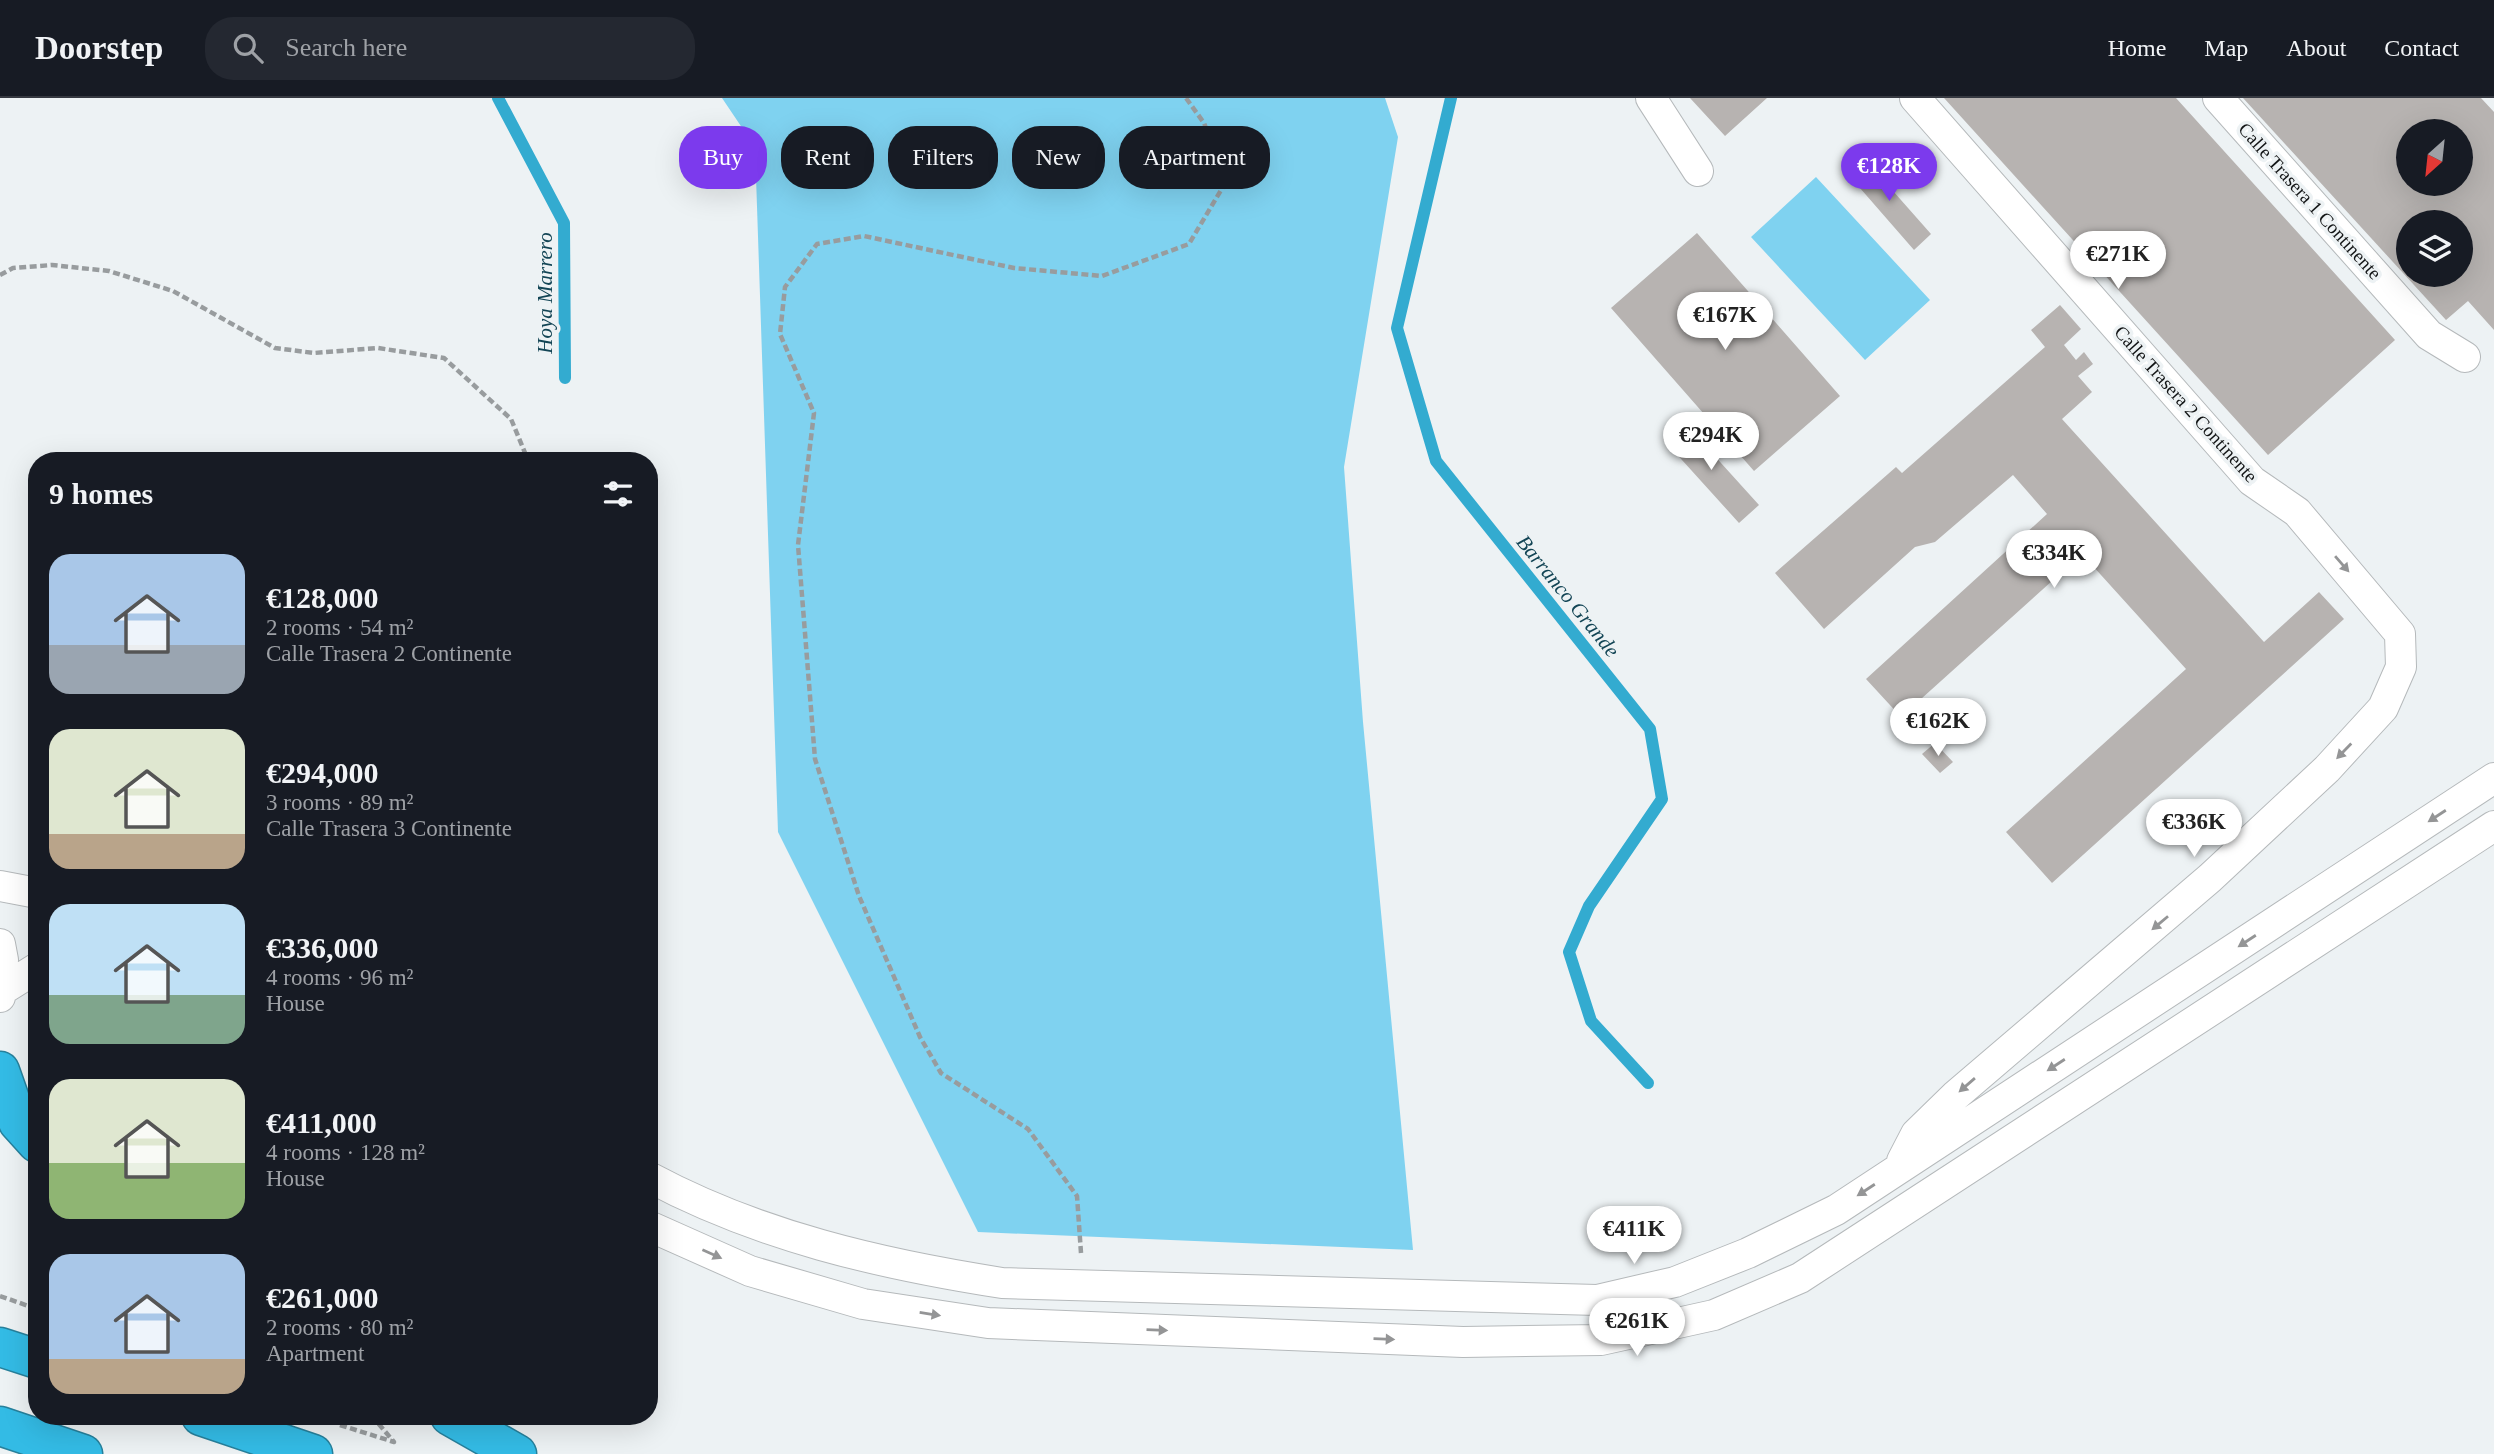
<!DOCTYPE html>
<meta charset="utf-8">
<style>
:root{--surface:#171b24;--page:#242831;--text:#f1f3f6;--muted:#9ea1a6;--line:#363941;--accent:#7c3aed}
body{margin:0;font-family:Georgia,serif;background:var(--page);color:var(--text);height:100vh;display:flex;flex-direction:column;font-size:26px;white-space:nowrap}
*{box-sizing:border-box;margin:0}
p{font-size:23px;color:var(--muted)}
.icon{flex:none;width:38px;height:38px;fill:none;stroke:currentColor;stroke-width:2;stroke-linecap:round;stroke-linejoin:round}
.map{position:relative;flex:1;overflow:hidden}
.sheet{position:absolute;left:28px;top:354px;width:630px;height:973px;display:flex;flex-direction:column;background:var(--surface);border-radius:28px;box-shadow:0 7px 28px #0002}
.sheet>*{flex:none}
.banner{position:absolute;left:679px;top:28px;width:665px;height:63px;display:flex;gap:14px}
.needle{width:46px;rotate:207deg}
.controls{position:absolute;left:2396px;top:21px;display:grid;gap:14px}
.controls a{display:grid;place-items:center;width:77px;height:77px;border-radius:50%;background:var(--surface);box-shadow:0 7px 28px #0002;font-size:35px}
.price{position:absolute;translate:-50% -60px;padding:0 16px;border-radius:24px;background:#fff;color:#222;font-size:23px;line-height:46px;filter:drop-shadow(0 2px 4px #0008)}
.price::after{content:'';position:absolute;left:50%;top:42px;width:21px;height:16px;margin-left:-10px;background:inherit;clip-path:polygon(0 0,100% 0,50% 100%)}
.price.active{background:var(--accent);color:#fff}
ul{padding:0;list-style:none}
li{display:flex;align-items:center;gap:21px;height:175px;padding:0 21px}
li span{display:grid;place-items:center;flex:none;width:196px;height:140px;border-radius:21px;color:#555}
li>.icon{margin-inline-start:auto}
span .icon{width:84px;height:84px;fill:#fffc;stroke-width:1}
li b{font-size:30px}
h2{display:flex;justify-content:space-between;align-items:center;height:84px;padding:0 21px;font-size:30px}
.chip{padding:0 24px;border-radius:28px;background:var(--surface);box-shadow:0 7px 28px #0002;font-size:24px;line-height:63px}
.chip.active{background:var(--accent);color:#fff}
header{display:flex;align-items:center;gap:42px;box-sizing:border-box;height:98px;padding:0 35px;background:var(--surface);border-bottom:2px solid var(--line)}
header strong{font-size:33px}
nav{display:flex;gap:38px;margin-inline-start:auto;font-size:24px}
.search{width:490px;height:63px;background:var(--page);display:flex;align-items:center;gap:18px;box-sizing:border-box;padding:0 24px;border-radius:28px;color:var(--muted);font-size:26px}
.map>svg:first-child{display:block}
.green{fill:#7fd2f0}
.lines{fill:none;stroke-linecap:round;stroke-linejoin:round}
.stream{stroke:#33abd0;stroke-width:12}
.building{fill:#b7b3b1;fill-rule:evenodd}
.minor-casing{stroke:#b5b9bb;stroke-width:32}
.motorway-casing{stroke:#27819c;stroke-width:41}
.path{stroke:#989c9e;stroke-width:4.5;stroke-dasharray:7 3.5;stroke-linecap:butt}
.minor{stroke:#fff;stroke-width:30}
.motorway{stroke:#33bbe5;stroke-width:38}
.oneway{fill:#949596}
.labels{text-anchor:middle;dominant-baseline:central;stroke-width:7;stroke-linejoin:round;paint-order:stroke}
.street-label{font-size:19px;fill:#121415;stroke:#edf2f4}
.water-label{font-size:21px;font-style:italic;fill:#134555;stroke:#edf2f4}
</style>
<header>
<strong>Doorstep</strong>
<div class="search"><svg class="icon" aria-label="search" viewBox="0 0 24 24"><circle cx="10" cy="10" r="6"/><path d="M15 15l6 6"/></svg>Search here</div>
<nav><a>Home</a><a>Map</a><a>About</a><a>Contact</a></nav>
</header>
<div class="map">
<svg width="2494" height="1356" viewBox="0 0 2494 1356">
<rect width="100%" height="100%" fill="#edf2f4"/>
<path class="green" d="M722,0H1385L1398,39L1344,369L1363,624L1413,1152L978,1134L778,734L755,49Z
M1816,79L1930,202L1865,262L1751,139Z"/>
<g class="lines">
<path class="stream" d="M498,0L564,125L565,280
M1451,0L1397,230L1436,363L1650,631L1662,701L1589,808L1569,854L1591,923L1648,985"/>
</g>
<path class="building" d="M1690,0H1767L1725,38Z
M1944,0H2176L2395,242L2268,357Z
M2243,0H2481L2494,14V232L2468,203L2446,222ZM2408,33H2460V86H2408ZM2408,124H2460V177H2408Z
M1863,59L1931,136L1914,152L1846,74Z
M1697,135L1840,298L1754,373L1611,210Z
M2060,207L2081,231L2064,247L2076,262L2084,254L2093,266L2078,278L2092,294L2062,321L2264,544L2319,494L2344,521L2052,785L2006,734L2186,571L2082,456L1901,619L1866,581L2047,416L2013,377L1935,444L1915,449L1824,531L1775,475L1896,369L1902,375L2045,249L2031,232Z
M1683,323L1759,407L1739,425L1663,341Z
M1935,645L1953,664L1940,675L1922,656Z"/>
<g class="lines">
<g class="minor-casing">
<path id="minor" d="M1651,0L1698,73
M2218,0L2429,237L2465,259
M0,788L37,795
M0,846L3,862L0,899
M2,892L37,870
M1902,1063L1916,1036L1955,998L2210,780L2327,671L2383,610L2401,569L2400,536L2297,414L2252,383L1915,0
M649,1079C759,1138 880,1166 1002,1185L1597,1202L1675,1184L1748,1155L1836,1112L2494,680
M649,1128L750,1173L863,1206L988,1225L1463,1244L1601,1242L1714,1217L1800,1180L2494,728"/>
</g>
<g class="motorway-casing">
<path id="motorway" d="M0,973L18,1024L37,1045
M0,1249L37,1261
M201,1318L313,1356
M450,1318L517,1356
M0,1328L83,1356"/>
</g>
<path class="path" d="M0,177L13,170L52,167L109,173L173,193L275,250L314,255L378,250L444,260L511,321L528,362
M1081,1155L1077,1098L1028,1031L941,975L920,939L859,798L815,661L798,447L814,315L780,236L785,189L817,146L864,138L1014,170L1102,178L1189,146L1227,82L1204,25L1186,0
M0,1198L37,1211
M340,1327L394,1344L372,1318"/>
<use href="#minor" class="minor"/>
<use href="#motorway" class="motorway"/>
</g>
<defs><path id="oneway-solid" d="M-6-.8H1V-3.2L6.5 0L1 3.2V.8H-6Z" transform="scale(1.75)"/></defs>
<g class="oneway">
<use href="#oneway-solid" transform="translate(2342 466) rotate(49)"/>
<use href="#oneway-solid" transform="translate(2344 653) rotate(134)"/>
<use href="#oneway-solid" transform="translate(2437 718) rotate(147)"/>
<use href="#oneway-solid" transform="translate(2160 825) rotate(140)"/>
<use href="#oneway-solid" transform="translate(2247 843) rotate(147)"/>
<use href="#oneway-solid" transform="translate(2056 967) rotate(147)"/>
<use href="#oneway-solid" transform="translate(1967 987) rotate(139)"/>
<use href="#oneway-solid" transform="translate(1866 1092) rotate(147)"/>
<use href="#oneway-solid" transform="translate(712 1156) rotate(24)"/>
<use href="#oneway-solid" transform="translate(930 1216) rotate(9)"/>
<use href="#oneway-solid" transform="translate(1157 1232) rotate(2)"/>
<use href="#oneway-solid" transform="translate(1384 1241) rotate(2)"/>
</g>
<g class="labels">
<g class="street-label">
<text transform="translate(2310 103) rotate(48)">Calle Trasera 1 Continente</text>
<text transform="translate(2186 306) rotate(48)">Calle Trasera 2 Continente</text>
</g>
<g class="water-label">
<text transform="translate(545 195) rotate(-90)">Hoya Marrero</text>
<text transform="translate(1568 498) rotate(51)">Barranco Grande</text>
</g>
</g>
</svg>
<div class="controls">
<a><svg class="needle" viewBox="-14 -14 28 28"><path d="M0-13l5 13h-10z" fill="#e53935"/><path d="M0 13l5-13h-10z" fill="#9ea1a6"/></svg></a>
<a><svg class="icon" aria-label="layers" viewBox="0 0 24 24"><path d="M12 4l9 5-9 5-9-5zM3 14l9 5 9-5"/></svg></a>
</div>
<b class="price active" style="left:1889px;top:105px">€128K</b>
<b class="price" style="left:2118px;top:193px">€271K</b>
<b class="price" style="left:1725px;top:254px">€167K</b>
<b class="price" style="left:1711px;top:374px">€294K</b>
<b class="price" style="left:2054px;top:492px">€334K</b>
<b class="price" style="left:1938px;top:660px">€162K</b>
<b class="price" style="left:2194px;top:761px">€336K</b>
<b class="price" style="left:1634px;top:1168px">€411K</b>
<b class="price" style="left:1637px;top:1260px">€261K</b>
<div class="banner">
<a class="chip active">Buy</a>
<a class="chip">Rent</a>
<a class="chip">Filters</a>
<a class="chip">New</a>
<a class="chip">Apartment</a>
</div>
<section class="sheet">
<h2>9 homes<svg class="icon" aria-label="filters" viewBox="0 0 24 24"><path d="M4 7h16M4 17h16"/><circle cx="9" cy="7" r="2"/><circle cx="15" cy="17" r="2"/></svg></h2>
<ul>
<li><span style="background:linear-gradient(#a9c7e8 65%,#9aa5b1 0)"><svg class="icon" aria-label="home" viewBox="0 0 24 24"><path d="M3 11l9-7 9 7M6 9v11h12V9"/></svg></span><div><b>€128,000</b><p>2 rooms · 54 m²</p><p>Calle Trasera 2 Continente</p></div></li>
<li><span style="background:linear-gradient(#dfe7d0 75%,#b9a48a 0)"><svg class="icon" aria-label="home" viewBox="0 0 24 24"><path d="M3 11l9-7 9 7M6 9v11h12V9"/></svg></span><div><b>€294,000</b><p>3 rooms · 89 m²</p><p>Calle Trasera 3 Continente</p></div></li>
<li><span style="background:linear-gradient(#bfe0f5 65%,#7fa58c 0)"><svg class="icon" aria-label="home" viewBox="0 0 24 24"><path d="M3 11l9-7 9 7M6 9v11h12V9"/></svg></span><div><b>€336,000</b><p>4 rooms · 96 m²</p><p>House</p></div></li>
<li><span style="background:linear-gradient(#dfe7d0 60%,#8fb573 0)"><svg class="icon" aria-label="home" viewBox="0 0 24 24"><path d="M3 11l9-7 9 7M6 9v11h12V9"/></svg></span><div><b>€411,000</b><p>4 rooms · 128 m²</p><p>House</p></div></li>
<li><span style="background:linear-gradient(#a9c7e8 75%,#b9a48a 0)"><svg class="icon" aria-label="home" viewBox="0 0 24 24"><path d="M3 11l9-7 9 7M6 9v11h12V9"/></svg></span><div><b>€261,000</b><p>2 rooms · 80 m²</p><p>Apartment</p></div></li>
</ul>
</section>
</div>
